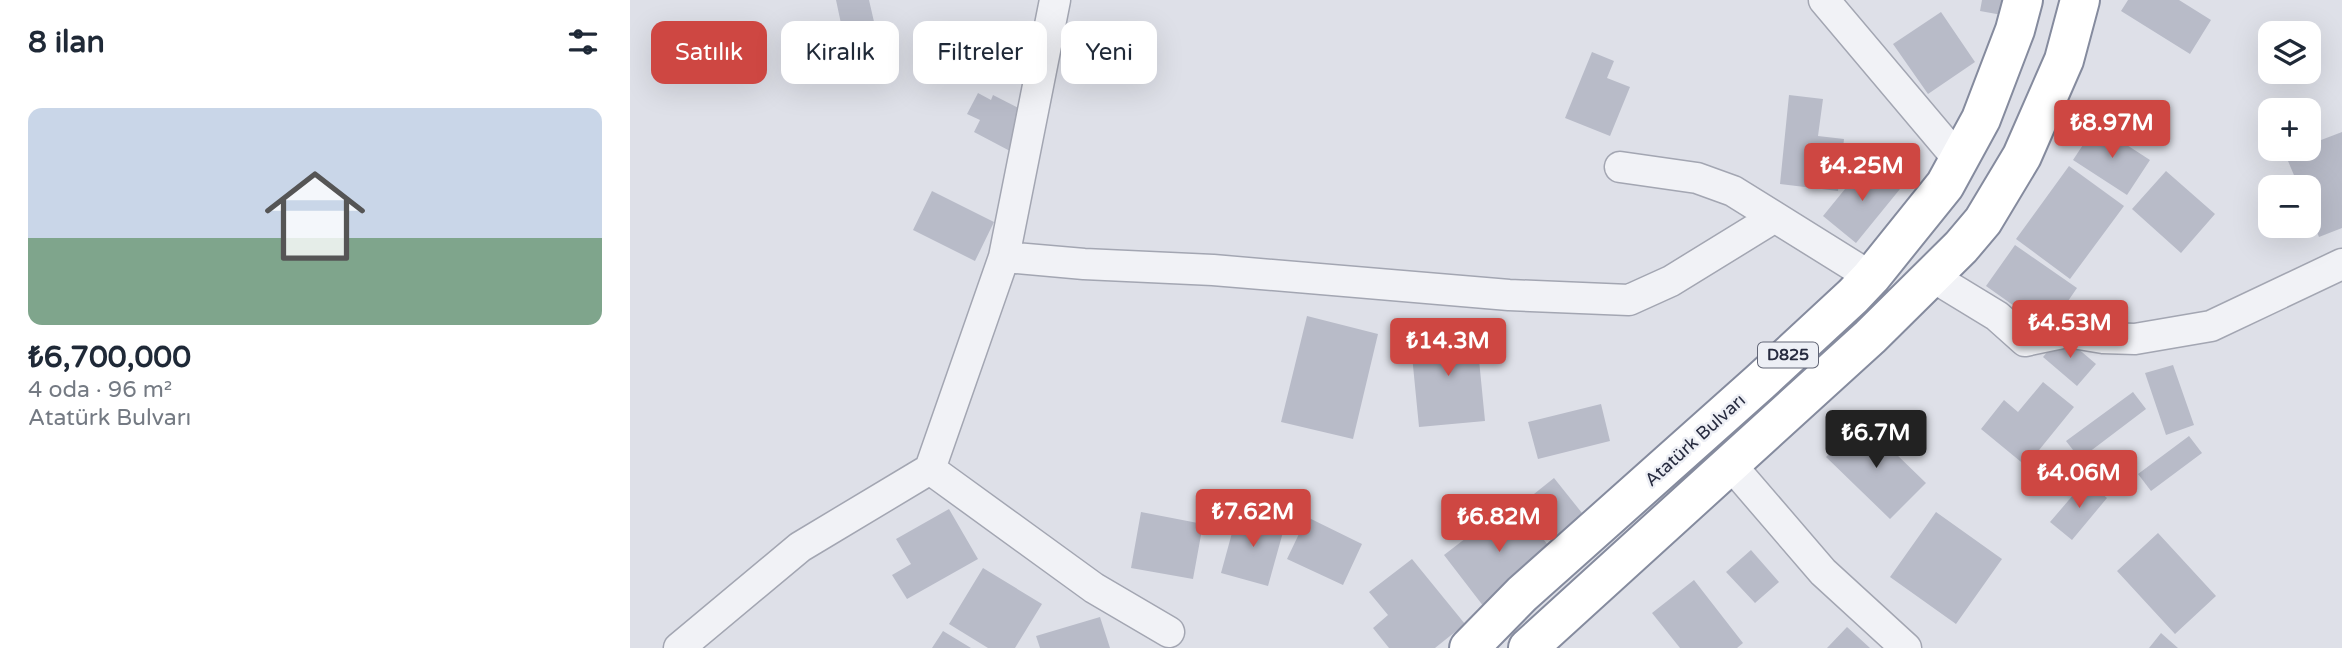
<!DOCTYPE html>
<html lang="tr">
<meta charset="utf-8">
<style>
:root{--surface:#fff;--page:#f6f6f7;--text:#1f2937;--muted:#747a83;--accent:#ce4742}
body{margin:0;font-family:"Varela Round",sans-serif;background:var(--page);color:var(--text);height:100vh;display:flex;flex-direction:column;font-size:26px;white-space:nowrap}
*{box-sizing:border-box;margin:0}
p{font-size:23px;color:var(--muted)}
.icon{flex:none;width:38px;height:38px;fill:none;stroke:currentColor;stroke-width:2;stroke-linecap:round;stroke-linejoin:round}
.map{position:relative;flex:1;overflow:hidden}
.drawer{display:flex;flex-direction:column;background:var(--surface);width:630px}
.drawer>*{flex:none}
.top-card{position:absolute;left:21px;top:21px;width:665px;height:63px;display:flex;gap:14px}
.fabs{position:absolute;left:1628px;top:21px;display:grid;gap:14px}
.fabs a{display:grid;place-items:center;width:63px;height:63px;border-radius:14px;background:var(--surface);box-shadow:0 7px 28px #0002;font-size:35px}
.price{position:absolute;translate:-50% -60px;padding:0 16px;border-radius:7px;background:var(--accent);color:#fff;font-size:23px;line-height:46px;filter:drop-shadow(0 2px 4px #0008)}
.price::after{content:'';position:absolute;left:50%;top:42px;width:21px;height:16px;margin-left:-10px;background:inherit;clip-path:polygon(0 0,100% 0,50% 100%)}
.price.current{background:#222;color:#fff}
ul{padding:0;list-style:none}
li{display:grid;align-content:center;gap:14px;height:371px;padding:0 28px}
li span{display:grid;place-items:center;height:217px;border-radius:14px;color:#555}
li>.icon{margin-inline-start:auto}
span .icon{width:126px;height:126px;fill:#fffc;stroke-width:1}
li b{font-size:30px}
h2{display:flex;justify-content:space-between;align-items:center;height:84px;padding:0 28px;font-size:30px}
.tag{padding:0 24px;border-radius:14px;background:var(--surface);box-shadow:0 7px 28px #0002;font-size:24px;line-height:63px}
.tag.current{background:var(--accent);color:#fff}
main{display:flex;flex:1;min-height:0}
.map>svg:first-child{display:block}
.building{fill:#b8bbc8}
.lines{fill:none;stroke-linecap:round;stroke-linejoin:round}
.street-casing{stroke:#a3a6b2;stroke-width:33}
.highway-casing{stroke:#858b9e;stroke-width:42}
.street{stroke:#f1f2f6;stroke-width:30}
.highway{stroke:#fff;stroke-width:38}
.labels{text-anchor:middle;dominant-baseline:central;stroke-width:5;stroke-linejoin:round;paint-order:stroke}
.shield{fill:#edeff5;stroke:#626676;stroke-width:2}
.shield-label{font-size:16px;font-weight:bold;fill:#272b3f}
.street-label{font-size:18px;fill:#272b3f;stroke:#edeff5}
</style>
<main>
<section class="drawer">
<h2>8 ilan<svg class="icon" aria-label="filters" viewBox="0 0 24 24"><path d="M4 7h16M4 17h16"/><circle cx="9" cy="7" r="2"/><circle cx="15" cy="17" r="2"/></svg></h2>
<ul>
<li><span style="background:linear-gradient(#c9d6e8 60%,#7fa58c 0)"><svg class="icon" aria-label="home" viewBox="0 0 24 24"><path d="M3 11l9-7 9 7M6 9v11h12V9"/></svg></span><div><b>₺6,700,000</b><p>4 oda · 96 m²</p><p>Atatürk Bulvarı</p></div></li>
</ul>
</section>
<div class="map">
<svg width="1712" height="648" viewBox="0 0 1712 648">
<rect width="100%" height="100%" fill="#dee0e8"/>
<path class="building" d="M206,0H239L245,26L213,33Z
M1352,0H1374L1372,15L1350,11Z
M1498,0H1549L1581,20L1560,54L1491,11Z
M1311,12L1345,62L1298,94L1263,44Z
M962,52L984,61L977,78L1000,87L980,136L935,118Z
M348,93L361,100L363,95L400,114L380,151L344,132L350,120L337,114Z
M1159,95L1193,99L1188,136L1214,139L1208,191L1150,184Z
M1466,125L1520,160L1497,195L1443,160Z
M1712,132V228L1689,237L1678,211V187H1669L1655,154L1668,149H1678V145Z
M1237,162L1270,189L1226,243L1193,216Z
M1439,166L1494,206L1440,279L1386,239Z
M1536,171L1585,214L1551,253L1502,209Z
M302,191L364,222L345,261L283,230Z
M1385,245L1447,288L1418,330L1356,286Z
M677,316L748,334L723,439L651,422Z
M846,329L855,421L789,427L780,335Z
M1432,335L1466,364L1447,386L1413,357Z
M1543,365L1564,425L1536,435L1515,373Z
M1413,382L1444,407L1396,466L1351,429L1374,400L1388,412Z
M1503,392L1516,409L1450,459L1436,441Z
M971,404L980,441L908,459L898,422Z
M1232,421L1296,483L1260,519L1196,457Z
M1559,436L1572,453L1521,491L1508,474Z
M924,478L960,523L930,547L894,502Z
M1456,480L1477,498L1442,540L1420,522Z
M884,501L924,553L854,607L814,555Z
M319,509L348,559L277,599L262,575L281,564L266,539Z
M608,511L655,525L638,586L591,573Z
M511,512L573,524L563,579L501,568Z
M1306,512L1372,559L1326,624L1260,577Z
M677,517L732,544L713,585L657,559Z
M1528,533L1586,596L1545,634L1487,571Z
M1121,550L1149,582L1125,603L1096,572Z
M782,559L835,624L805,648H759L743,628L758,615L739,592Z
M353,568L412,604L385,648H358L319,624Z
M1064,580L1113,643L1107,648H1050L1022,613Z
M470,617L480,648H410L406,636Z
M1217,627L1240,648H1197Z
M313,631L341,648H302Z
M1531,633L1548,648H1519Z"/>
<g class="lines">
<g class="street-casing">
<path id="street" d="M1194,0L1329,160
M990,167L1067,178L1103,191L1241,277
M374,257L454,264L583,270L879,295L999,300L1041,281L1145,217
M1303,277L1367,316L1395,341L1437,332L1473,338L1505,339L1581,326L1712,264
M1101,465L1193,572L1276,648
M300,469L464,588L539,632
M49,648L170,547L300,469L374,257L425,0"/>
</g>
<g class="highway-casing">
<path id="highway" d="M839,648L892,594L1130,382L1223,296L1241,277L1315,185L1351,119L1385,30L1393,0
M898,648L1240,337L1331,247L1353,221L1392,156L1434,60L1450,0"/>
</g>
<use href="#street" class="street"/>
<use href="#highway" class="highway"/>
</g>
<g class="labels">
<rect class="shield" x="1128" y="342.5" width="60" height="25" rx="5"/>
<g class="shield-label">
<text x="1158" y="355">D825</text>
</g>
<g class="street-label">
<text transform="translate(1065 440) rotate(-42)">Atatürk Bulvarı</text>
</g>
</g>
</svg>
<div class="fabs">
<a><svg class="icon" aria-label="layers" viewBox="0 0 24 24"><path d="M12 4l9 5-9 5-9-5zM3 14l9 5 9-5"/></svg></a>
<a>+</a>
<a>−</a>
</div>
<b class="price" style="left:1482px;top:160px">₺8.97M</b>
<b class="price" style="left:1232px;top:203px">₺4.25M</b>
<b class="price" style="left:1440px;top:360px">₺4.53M</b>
<b class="price" style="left:818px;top:378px">₺14.3M</b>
<b class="price current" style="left:1246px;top:470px">₺6.7M</b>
<b class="price" style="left:1449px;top:510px">₺4.06M</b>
<b class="price" style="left:623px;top:549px">₺7.62M</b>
<b class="price" style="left:869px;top:554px">₺6.82M</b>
<div class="top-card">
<a class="tag current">Satılık</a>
<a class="tag">Kiralık</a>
<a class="tag">Filtreler</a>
<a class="tag">Yeni</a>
</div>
</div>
</main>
